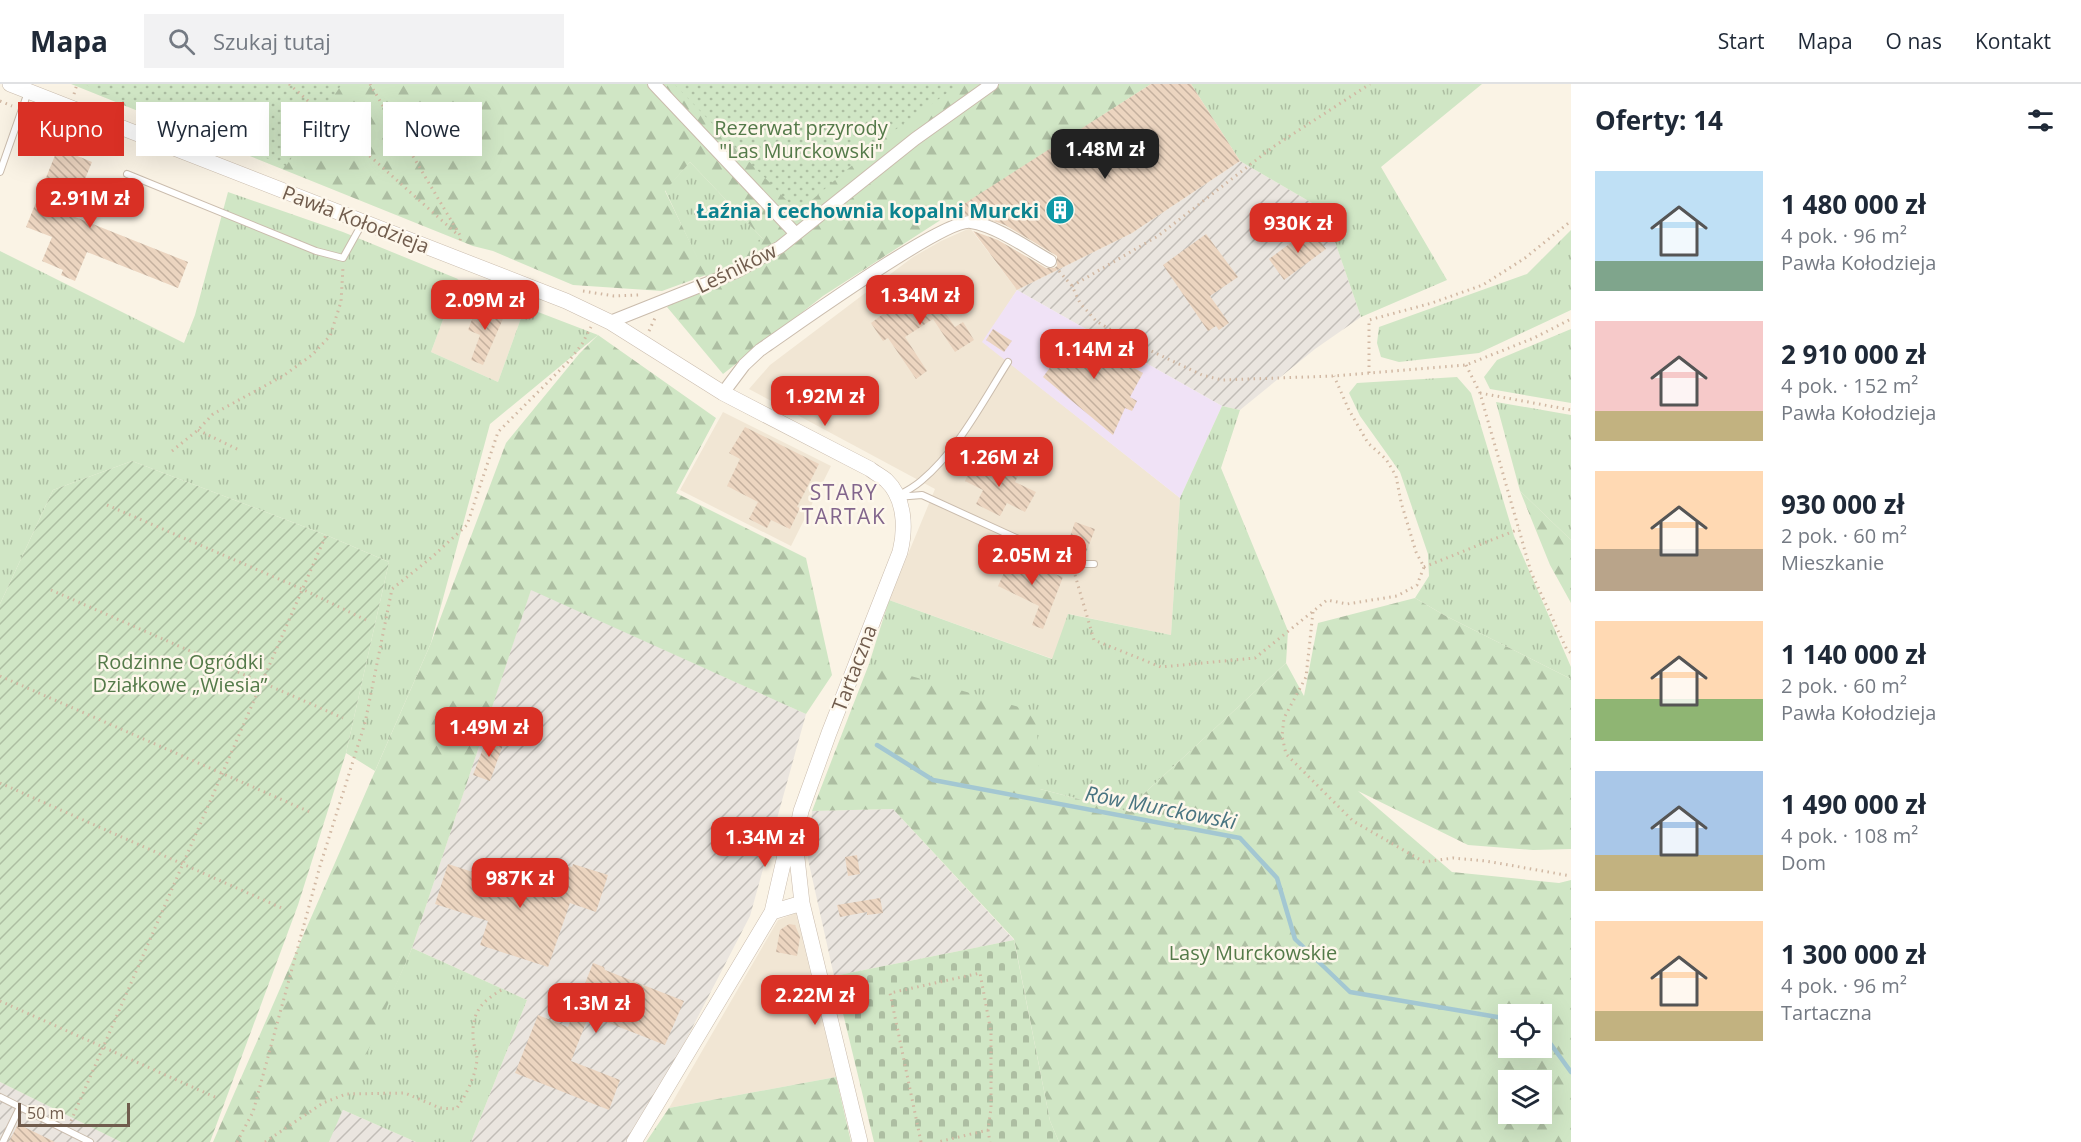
<!DOCTYPE html>
<html lang="pl">
<meta charset="utf-8">
<style>
:root{--surface:#fff;--page:#f2f2f3;--text:#1f2937;--muted:#747a83;--line:#e0e1e3;--accent:#d93025}
body{margin:0;font-family:"Open Sans",sans-serif;background:var(--page);color:var(--text);height:100vh;display:flex;flex-direction:column;font-size:22px;white-space:nowrap}
*{box-sizing:border-box;margin:0}
p{font-size:20px;color:var(--muted)}
.icon{flex:none;width:33px;height:33px;fill:none;stroke:currentColor;stroke-width:2;stroke-linecap:round;stroke-linejoin:round}
.map{position:relative;flex:1;overflow:hidden}
.details{display:flex;flex-direction:column;background:var(--surface);width:510px}
.details>*{flex:none}
.top-card{position:absolute;left:18px;top:18px;width:570px;height:54px;display:flex;gap:12px}
.fabs{position:absolute;left:1498px;top:920px;display:grid;gap:12px}
.fabs a{display:grid;place-items:center;width:54px;height:54px;border-radius:0px;background:var(--surface);box-shadow:0 6px 24px #0002;font-size:30px}
.scale{position:absolute;left:18px;bottom:15px;width:112px;box-sizing:border-box;padding-left:6px;border:3px solid #705c4d;border-top:0;font-size:16px;line-height:21px;white-space:nowrap;color:#705c4d;-webkit-text-stroke:4px #fdf7eb;paint-order:stroke}
.price{position:absolute;translate:-50% -51px;padding:0 14px;border-radius:12px;background:var(--accent);color:#fff;font-size:20px;line-height:39px;filter:drop-shadow(0 2px 3px #0008)}
.price::after{content:'';position:absolute;left:50%;top:36px;width:18px;height:14px;margin-left:-9px;background:inherit;clip-path:polygon(0 0,100% 0,50% 100%)}
.price.selected{background:#222;color:#fff}
ul{padding:0;list-style:none}
li{display:flex;align-items:center;gap:18px;height:150px;padding:0 24px}
li span{display:grid;place-items:center;flex:none;width:168px;height:120px;border-radius:0px;color:#555}
li>.icon{margin-inline-start:auto}
span .icon{width:72px;height:72px;fill:#fffc;stroke-width:1}
li b{font-size:26px}
h2{display:flex;justify-content:space-between;align-items:center;height:72px;padding:0 24px;font-size:26px}
.chip{padding:0 21px;border-radius:0px;background:var(--surface);box-shadow:0 6px 24px #0002;font-size:21px;line-height:54px}
.chip.selected{background:var(--accent);color:#fff}
header{display:flex;align-items:center;gap:36px;box-sizing:border-box;height:84px;padding:0 30px;background:var(--surface);border-bottom:2px solid var(--line)}
header strong{font-size:28px}
nav{display:flex;gap:33px;margin-inline-start:auto;font-size:21px}
.search{width:420px;height:54px;background:var(--page);display:flex;align-items:center;gap:15px;box-sizing:border-box;padding:0 21px;border-radius:0px;color:var(--muted);font-size:22px}
main{display:flex;flex:1;min-height:0}
.map>svg:first-child{display:block}
.residential{fill:#f1e6d4}
.industrial{fill:url(#industrial-furrows)}
.education{fill:#f0e2f6}
.grass{fill:url(#grass-tufts)}
.forest{fill:url(#forest-firs);fill-rule:evenodd}
.cemetery{fill:url(#cemetery-stones)}
.park{fill:url(#park-dots)}
.garden{fill:url(#garden-furrows)}
.lines{fill:none;stroke-linecap:round;stroke-linejoin:round}
.stream{stroke:#a3c7d2;stroke-width:4.5}
.building{fill:url(#building-back-hatch)}
.service-casing{stroke:#cabcad;stroke-width:8}
.minor-casing{stroke:#cabcad;stroke-width:14}
.tertiary-casing{stroke:#cabcad;stroke-width:16}
.path{stroke:#d1b8a3;stroke-width:3;stroke-dasharray:1.5 4.5;stroke-linecap:butt}
.service{stroke:#fff;stroke-width:6}
.minor{stroke:#fff;stroke-width:12}
.tertiary{stroke:#fff;stroke-width:15}
.labels{text-anchor:middle;dominant-baseline:central;stroke-width:5;stroke-linejoin:round;paint-order:stroke}
.park-label{font-size:20px;fill:#547a49;stroke:#fdf7eb}
.culture-label{font-size:20px;font-weight:bold;fill:#0d838f;stroke:#fdf7eb;text-anchor:end}
.street-label{font-size:20px;fill:#705c4d;stroke:#fdf7eb}
.neighbourhood-label{font-size:21px;letter-spacing:1.5px;fill:#82658c;stroke:#fdf7eb}
.water-label{font-size:21px;font-style:italic;fill:#497481;stroke:#fdf7eb}
</style>
<header>
<strong>Mapa</strong>
<div class="search"><svg class="icon" aria-label="search" viewBox="0 0 24 24"><circle cx="10" cy="10" r="6"/><path d="M15 15l6 6"/></svg>Szukaj tutaj</div>
<nav><a>Start</a><a>Mapa</a><a>O nas</a><a>Kontakt</a></nav>
</header>
<main>
<div class="map">
<svg width="1571" height="1058" viewBox="0 0 1571 1058">
<defs>
<pattern id="industrial-furrows" width="10" height="10" patternUnits="userSpaceOnUse" patternTransform="scale(1.5)"><rect width="10" height="10" fill="#eae5df"/><path d="M-1 1l2-2M0 10L10 0M9 11l2-2" fill="none" stroke="#c2bdb7"/></pattern>
<pattern id="grass-tufts" width="24" height="20" patternUnits="userSpaceOnUse" patternTransform="scale(1.5)"><rect width="24" height="20" fill="#d0e6c5"/><path d="M3 7l-1-3M5 7V3M7 7l1-3M15 17l-1-3M17 17v-4M19 17l1-3" fill="none" stroke="#adbea2"/></pattern>
<pattern id="forest-firs" width="22" height="20" patternUnits="userSpaceOnUse" patternTransform="scale(1.5)"><rect width="22" height="20" fill="#d0e6c5"/><path d="M5 1l3.5 6h-7zM16 11l3.5 6h-7z" fill="#adbea2"/></pattern>
<pattern id="cemetery-stones" width="16" height="16" patternUnits="userSpaceOnUse" patternTransform="scale(1.5)"><rect width="16" height="16" fill="#d0e6c5"/><path d="M2 7V4a2 2 0 0 1 4 0v3zM10 15v-3a2 2 0 0 1 4 0v3z" fill="#adbea2"/></pattern>
<pattern id="park-dots" width="8" height="8" patternUnits="userSpaceOnUse" patternTransform="scale(1.5)"><rect width="8" height="8" fill="#d0e6c5"/><path d="M2 2h.1M6 6h.1" fill="none" stroke="#adbea2" stroke-width="1.8" stroke-linecap="round"/></pattern>
<pattern id="garden-furrows" width="10" height="10" patternUnits="userSpaceOnUse" patternTransform="scale(1.5)"><rect width="10" height="10" fill="#d0e6c5"/><path d="M-1 1l2-2M0 10L10 0M9 11l2-2" fill="none" stroke="#adbea2"/></pattern>
<pattern id="building-back-hatch" width="6" height="6" patternUnits="userSpaceOnUse" patternTransform="scale(1.5)"><rect width="6" height="6" fill="#ecd5c0"/><path d="M-1 5l2 2M0 0l6 6M5-1l2 2" fill="none" stroke="#c4b09e"/></pattern>
</defs>
<rect width="100%" height="100%" fill="#faf3e5"/>
<path class="residential" d="M970,144L1017,206L983,258L1180,414L1171,551L1069,530L1053,575L889,516L935,405L749,305L770,281L913,173L941,157Z
M458,195L525,223L498,298L431,268Z
M723,328L831,382L791,462L680,406Z
M796,829L836,993L669,1024L778,836Z"/>
<path class="industrial" d="M1240,77L1324,126L1361,233L1315,265L1240,326L1222,322L1017,206L1132,149Z
M531,505L806,630L750,832L675,977L625,1058H471L527,916L412,864Z
M893,725L1014,856L834,892L808,775L812,727Z
M0,998L121,1058H0Z
M341,1025L416,1058H329Z"/>
<path class="education" d="M1017,206L1222,322L1180,414L982,258Z"/>
<path class="grass" d="M1191,0H1482L1381,83L1447,196L1361,233L1324,126L1240,77Z
M690,78L764,156L707,195L665,106Z
M228,108L343,148L458,195L431,268L498,298L525,223L598,251L490,340L431,559L375,687L346,669L389,478L326,451L132,377L53,406L0,520V167L184,259L195,231Z
M1571,146V226L1479,269L1399,278L1381,273L1377,259L1379,243L1527,190Z
M1571,245V319L1490,305L1484,293L1497,276Z
M1457,293L1471,309L1514,452L1571,583V595L1444,531L1415,514L1429,492L1428,470L1400,388L1360,332L1349,309L1357,299Z
M1496,318L1571,331V456L1520,407Z
M1222,322L1240,326L1221,384L1288,547L1286,579L1125,727L1040,705L869,580L889,516L1052,575L1068,530L1171,551L1180,414Z
M412,864L527,916L471,1058H416L341,1025Z"/>
<path class="forest" d="M71,0H1151L823,212L723,290L667,223L763,155L690,78L665,107L706,191L662,207L573,201L493,167L473,162Z
M598,251L716,334L676,409L806,474L832,591L806,630L531,506L412,864L329,1058H213L431,559L506,359L579,270Z
M1520,407L1571,456V519L1550,481Z
M1415,514L1444,531L1571,595V765L1533,766L1468,761L1358,707L1452,788L1559,799L1571,796V1058H1059L1050,1037L1014,855L893,725L812,727L869,580L1036,628L1040,705L1125,727L1286,579L1304,612L1318,539ZM1509,930H1542V963H1509ZM1509,996H1542V1029H1509Z
M836,993L851,1058H646L669,1024Z"/>
<path class="cemetery" d="M1014,856L1050,1037L1059,1058H874L834,892Z"/>
<path class="park" d="M83,0H342L286,82Z
M674,0H960L885,53L798,128Z"/>
<path class="garden" d="M132,377L326,451L389,478L346,669L298,821L210,1058H121L0,998V520L53,406Z"/>
<g class="lines">
<path class="stream" d="M877,661L933,696L1240,754L1277,794L1295,855L1350,908L1509,935
M1542,948L1571,988"/>
</g>
<path class="building" d="M1151,0H1191L1240,77L1132,149L1017,206L973,147L998,156L1046,184H1054L1057,182V172L1005,141L973,130L961,132L956,125Z
M58,64L92,78L70,131L188,178L178,204L87,168L75,197L61,191L63,186L42,177L52,153L26,143Z
M1311,144L1326,165L1284,196L1269,175Z
M1206,150L1238,193L1210,212L1229,239L1219,246L1216,242L1208,247L1163,181Z
M932,197L945,217L939,220L955,243L963,238L974,256L955,268L933,235L905,253L927,287L916,295L888,254L883,257L871,239L887,227L889,230L918,211L916,208Z
M478,220L505,230L483,281L471,276L480,251L468,246Z
M993,245L1012,257L1004,268L986,256Z
M1066,245L1143,289L1130,313L1137,317L1132,327L1125,324L1113,351L1043,293L1060,270L1054,265Z
M745,343L819,380L797,423L800,424L790,445L771,436L767,444L749,435L758,418L727,402L740,375L729,369Z
M975,376L995,387L999,379L1019,390L1015,398L1036,408L1025,428L1007,419L1000,432L976,420L983,406L965,397Z
M1075,438L1095,445L1086,469L1067,461Z
M1013,469L1036,481L1035,483L1063,493L1043,545L1032,541L1039,522L998,502Z
M488,651L504,658L490,697L473,691Z
M857,771L860,790L848,792L845,773Z
M448,780L557,815L568,782L572,783L573,780L608,791L596,828L570,819L548,883L480,861L488,837L435,820Z
M880,814L883,829L867,831V828L840,833L837,821Z
M789,840L795,841L800,853L797,872L776,868L780,846Z
M593,879L604,883L605,886L684,917L665,961L589,931L571,977L620,996L609,1026L515,989L538,931L568,943Z
M18,1040L24,1043L55,1058H9Z"/>
<g class="lines">
<g class="service-casing">
<path id="service" d="M0,88L28,8
M127,90L316,167L343,174L363,138
M897,412C905,408 914,403 921,397C958,366 982,319 1008,278
M897,413L922,411L1073,480H1094
M0,1013L90,1058
M3,1058L20,1023"/>
</g>
<g class="minor-casing">
<path id="minor" d="M654,0L796,150
M610,238L738,187L780,163L915,55L992,0
M723,309L744,281L760,266C791,245 944,134 971,138C997,142 1027,164 1050,177"/>
</g>
<g class="tertiary-casing">
<path id="tertiary" d="M10,0L566,217L610,238L723,309L870,385C875,389 881,392 886,396C905,414 906,444 900,468L829,649L801,727L795,756L802,819L860,1058
M772,828L786,767L795,756
M634,1058L772,828L802,819"/>
</g>
<path class="path" d="M289,0L457,150
M370,0L461,153L459,160
M74,10L77,0
M0,17L12,22
M30,28L62,39L64,35
M1059,187L1072,202L1080,219L1096,237L1128,256L1202,291L1222,296L1334,292L1466,281L1534,254L1571,235
M1072,202L1158,152L1273,63L1370,0
M583,207L614,212L639,211
M649,247L655,234
M1466,281L1480,309L1531,488L1567,566L1571,569
M1369,289V236L1432,219L1483,201L1525,174L1571,137
M1480,309L1571,326
M198,346L239,366
M172,367L198,346L213,330L283,292L312,271L330,252L341,218L343,183
M107,421L302,505L366,536
M1424,483L1519,445
M1075,491L1094,556L1161,583L1255,574L1327,516L1347,520L1397,512L1417,501L1424,483L1416,468L1401,418L1396,392L1386,375L1368,359L1349,326L1334,292
M51,506L343,634
M1313,528L1306,593L1284,634L1282,652L1286,670L1353,737L1424,778L1453,774L1486,777L1571,792
M0,592L310,728
M0,699L284,825
M0,917L217,1014
M71,1037L326,451
M988,1046L990,1058
M237,1058L253,1028L320,782L365,639L392,505L432,473L467,441L498,348L568,278L582,260L591,243
M265,1058L323,1019L346,1010L405,1009L440,1024L456,1025C465,1014 477,989 477,974C476,967 473,959 473,952C472,926 483,917 503,905
M921,1058L890,909L980,889L991,948V1024L988,1046L938,1058"/>
<use href="#service" class="service"/>
<use href="#minor" class="minor"/>
<use href="#tertiary" class="tertiary"/>
</g>
<defs>
<g id="building-disc" transform="scale(1.5)"><circle r="9.5" fill="#0f9aa8" stroke="#fdf7eb"/><path d="M-4-6H4V6H1V3H-1V6H-4ZM-2.5-4.3h1.7v1.8h-1.7ZM.8-4.3h1.7v1.8H.8ZM-2.5-1h1.7V.8h-1.7ZM.8-1h1.7V.8H.8Z" fill="#fff"/></g>
</defs>
<g fill-rule="evenodd">
<use href="#building-disc" x="1060" y="126"/>
</g>
<g class="labels">
<g class="park-label">
<text x="801" y="43">Rezerwat przyrody<tspan x="801" dy="23">"Las Murckowski"</tspan></text>
<text x="180" y="577">Rodzinne Ogródki<tspan x="180" dy="23">Działkowe „Wiesia”</tspan></text>
<text x="1253" y="868">Lasy Murckowskie</text>
</g>
<g class="culture-label">
<text x="1039" y="126">Łaźnia i cechownia kopalni Murcki</text>
</g>
<g class="street-label">
<text transform="translate(356 135) rotate(21)">Pawła Kołodzieja</text>
<text transform="translate(736 184) rotate(-26)">Leśników</text>
<text transform="translate(854 584) rotate(-69)">Tartaczna</text>
</g>
<g class="neighbourhood-label">
<text x="844" y="408">STARY<tspan x="844" dy="24">TARTAK</tspan></text>
</g>
<g class="water-label">
<text transform="translate(1161 723) rotate(11)">Rów Murckowski</text>
</g>
</g>
</svg>
<div class="fabs">
<a><svg class="icon" aria-label="locate" viewBox="0 0 24 24"><circle cx="12" cy="12" r="6"/><path d="M12 2v4M12 18v4M2 12h4M18 12h4"/></svg></a>
<a><svg class="icon" aria-label="layers" viewBox="0 0 24 24"><path d="M12 4l9 5-9 5-9-5zM3 14l9 5 9-5"/></svg></a>
</div>
<div class="scale">50 m</div>
<b class="price selected" style="left:1105px;top:96px">1.48M zł</b>
<b class="price" style="left:90px;top:145px">2.91M zł</b>
<b class="price" style="left:1298px;top:170px">930K zł</b>
<b class="price" style="left:920px;top:242px">1.34M zł</b>
<b class="price" style="left:485px;top:247px">2.09M zł</b>
<b class="price" style="left:1094px;top:296px">1.14M zł</b>
<b class="price" style="left:825px;top:343px">1.92M zł</b>
<b class="price" style="left:999px;top:404px">1.26M zł</b>
<b class="price" style="left:1032px;top:502px">2.05M zł</b>
<b class="price" style="left:489px;top:674px">1.49M zł</b>
<b class="price" style="left:765px;top:784px">1.34M zł</b>
<b class="price" style="left:520px;top:825px">987K zł</b>
<b class="price" style="left:815px;top:942px">2.22M zł</b>
<b class="price" style="left:596px;top:950px">1.3M zł</b>
<div class="top-card">
<a class="chip selected">Kupno</a>
<a class="chip">Wynajem</a>
<a class="chip">Filtry</a>
<a class="chip">Nowe</a>
</div>
</div>
<section class="details">
<h2>Oferty: 14<svg class="icon" aria-label="filters" viewBox="0 0 24 24"><path d="M4 7h16M4 17h16"/><circle cx="9" cy="7" r="2"/><circle cx="15" cy="17" r="2"/></svg></h2>
<ul>
<li><span style="background:linear-gradient(#bfe0f5 75%,#7fa58c 0)"><svg class="icon" aria-label="home" viewBox="0 0 24 24"><path d="M3 11l9-7 9 7M6 9v11h12V9"/></svg></span><div><b>1 480 000 zł</b><p>4 pok. · 96 m²</p><p>Pawła Kołodzieja</p></div></li>
<li><span style="background:linear-gradient(#f6c9c9 75%,#c2b280 0)"><svg class="icon" aria-label="home" viewBox="0 0 24 24"><path d="M3 11l9-7 9 7M6 9v11h12V9"/></svg></span><div><b>2 910 000 zł</b><p>4 pok. · 152 m²</p><p>Pawła Kołodzieja</p></div></li>
<li><span style="background:linear-gradient(#ffd9b3 65%,#b9a48a 0)"><svg class="icon" aria-label="home" viewBox="0 0 24 24"><path d="M3 11l9-7 9 7M6 9v11h12V9"/></svg></span><div><b>930 000 zł</b><p>2 pok. · 60 m²</p><p>Mieszkanie</p></div></li>
<li><span style="background:linear-gradient(#ffd9b3 65%,#8fb573 0)"><svg class="icon" aria-label="home" viewBox="0 0 24 24"><path d="M3 11l9-7 9 7M6 9v11h12V9"/></svg></span><div><b>1 140 000 zł</b><p>2 pok. · 60 m²</p><p>Pawła Kołodzieja</p></div></li>
<li><span style="background:linear-gradient(#a9c7e8 70%,#c2b280 0)"><svg class="icon" aria-label="home" viewBox="0 0 24 24"><path d="M3 11l9-7 9 7M6 9v11h12V9"/></svg></span><div><b>1 490 000 zł</b><p>4 pok. · 108 m²</p><p>Dom</p></div></li>
<li><span style="background:linear-gradient(#ffd9b3 75%,#c2b280 0)"><svg class="icon" aria-label="home" viewBox="0 0 24 24"><path d="M3 11l9-7 9 7M6 9v11h12V9"/></svg></span><div><b>1 300 000 zł</b><p>4 pok. · 96 m²</p><p>Tartaczna</p></div></li>
</ul>
</section>
</main>
